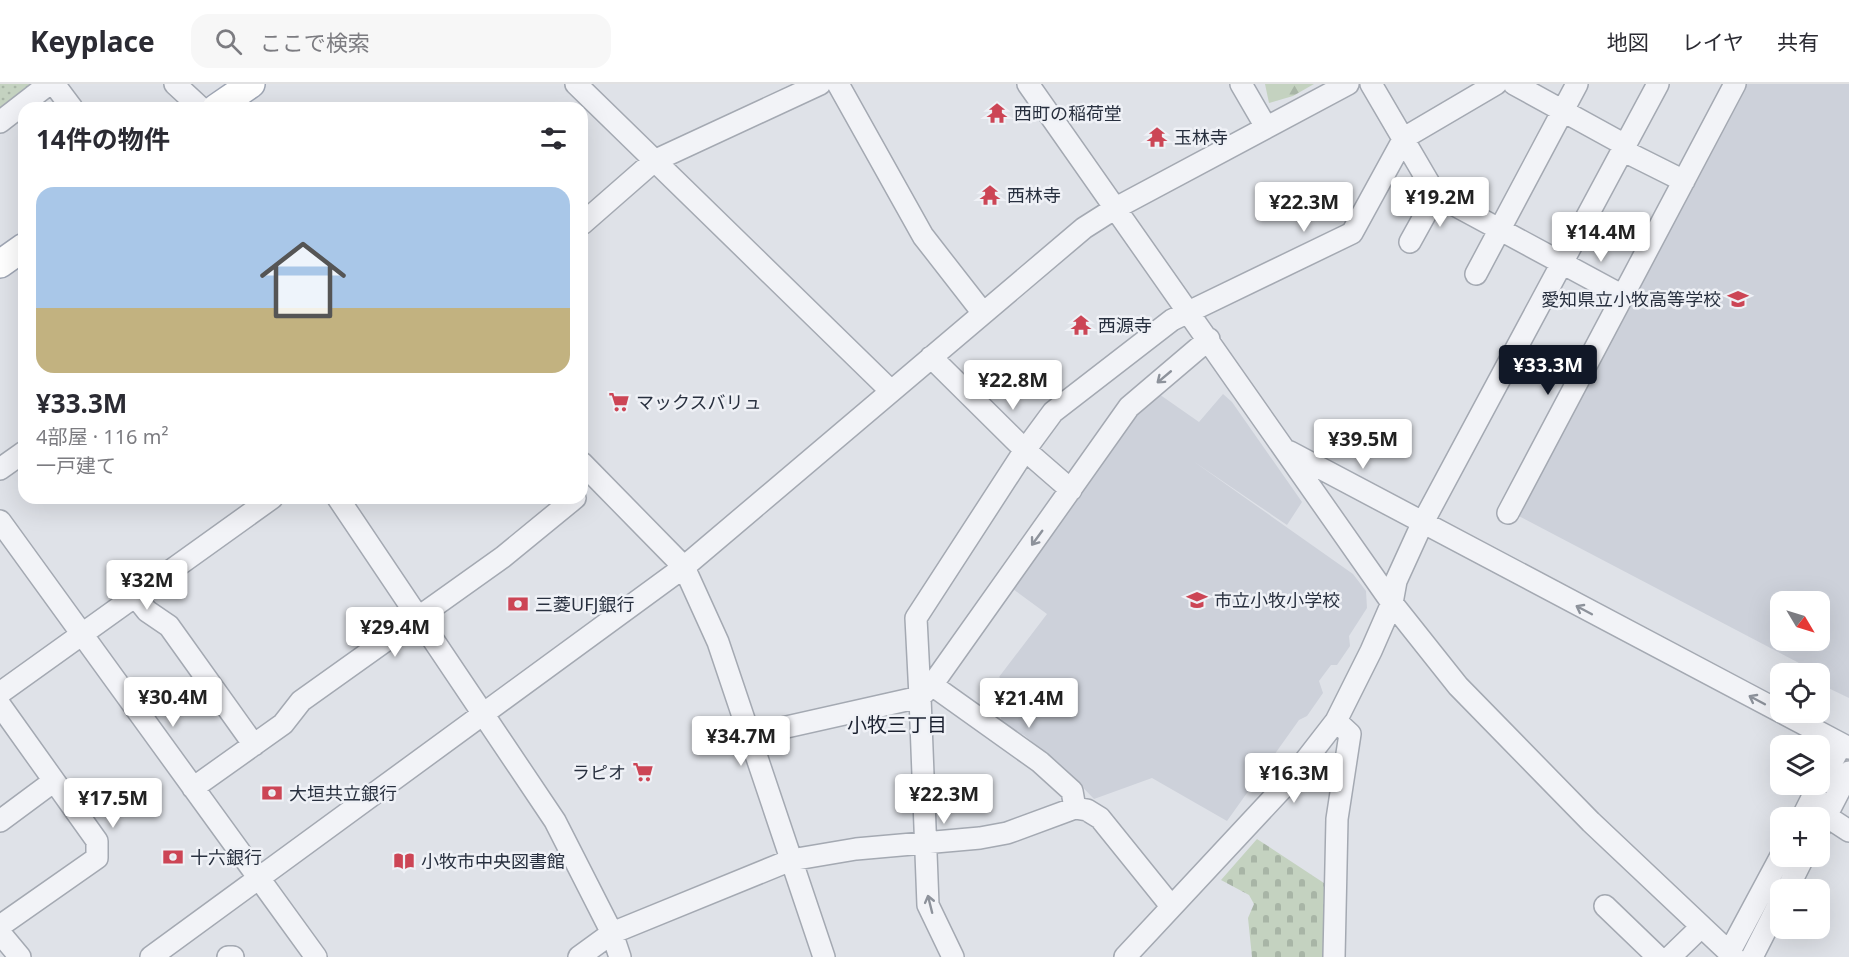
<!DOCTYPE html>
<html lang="ja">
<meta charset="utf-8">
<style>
:root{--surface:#fff;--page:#f7f7f7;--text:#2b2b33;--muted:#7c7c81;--line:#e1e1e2;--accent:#111827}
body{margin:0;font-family:"Noto Sans","Noto Sans JP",sans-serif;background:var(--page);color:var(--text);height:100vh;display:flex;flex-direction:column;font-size:22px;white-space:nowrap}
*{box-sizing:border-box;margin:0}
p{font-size:20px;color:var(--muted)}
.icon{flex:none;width:33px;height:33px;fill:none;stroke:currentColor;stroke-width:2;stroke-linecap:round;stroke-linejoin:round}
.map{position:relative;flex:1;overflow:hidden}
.side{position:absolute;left:18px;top:18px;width:570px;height:402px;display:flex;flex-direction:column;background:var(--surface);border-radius:18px;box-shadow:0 6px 24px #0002}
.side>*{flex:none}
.needle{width:39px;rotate:128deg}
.fabs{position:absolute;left:1770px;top:507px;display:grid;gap:12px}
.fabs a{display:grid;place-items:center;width:60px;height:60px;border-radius:12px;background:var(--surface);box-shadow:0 6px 24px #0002;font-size:30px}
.price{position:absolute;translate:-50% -51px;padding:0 14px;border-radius:6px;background:#fff;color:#222;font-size:20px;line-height:39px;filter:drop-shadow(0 2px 3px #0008)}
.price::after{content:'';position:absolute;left:50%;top:36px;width:18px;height:14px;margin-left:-9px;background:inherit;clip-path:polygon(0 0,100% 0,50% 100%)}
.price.current{background:var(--accent);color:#fff}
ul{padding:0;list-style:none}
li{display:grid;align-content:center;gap:12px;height:318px;padding:0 18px}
li span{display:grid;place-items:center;height:186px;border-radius:18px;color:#555}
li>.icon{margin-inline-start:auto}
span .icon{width:108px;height:108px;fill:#fffc;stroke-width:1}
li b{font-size:26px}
h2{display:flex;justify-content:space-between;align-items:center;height:72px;padding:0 18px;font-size:26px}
header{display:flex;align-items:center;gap:36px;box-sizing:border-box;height:84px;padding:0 30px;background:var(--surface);border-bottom:2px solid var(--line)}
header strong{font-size:28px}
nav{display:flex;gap:33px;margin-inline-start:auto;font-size:21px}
.search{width:420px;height:54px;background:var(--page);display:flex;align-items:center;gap:15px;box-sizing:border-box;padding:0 21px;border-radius:18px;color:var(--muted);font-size:22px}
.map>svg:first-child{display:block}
.built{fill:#cdd1da;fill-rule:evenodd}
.forest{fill:url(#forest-firs)}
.cemetery{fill:url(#cemetery-stones)}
.park{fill:url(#park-dots)}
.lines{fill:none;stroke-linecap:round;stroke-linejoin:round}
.stream{stroke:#9bafc8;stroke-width:4.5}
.minor-casing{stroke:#a4a9b2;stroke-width:24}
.major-casing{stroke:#9fa6b4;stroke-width:30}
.minor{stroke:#f2f3f7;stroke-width:21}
.major{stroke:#fff;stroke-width:27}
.oneway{stroke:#8d929b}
.labels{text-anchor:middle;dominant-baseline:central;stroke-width:5;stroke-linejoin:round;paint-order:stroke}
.poi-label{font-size:18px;fill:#28303f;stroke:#eff1f6;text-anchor:start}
.neighbourhood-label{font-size:20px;fill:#1b2130;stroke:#eff1f6}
</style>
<header>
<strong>Keyplace</strong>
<div class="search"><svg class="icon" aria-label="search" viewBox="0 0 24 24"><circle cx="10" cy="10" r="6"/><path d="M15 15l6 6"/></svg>ここで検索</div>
<nav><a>地図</a><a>レイヤ</a><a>共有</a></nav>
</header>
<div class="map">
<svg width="1849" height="873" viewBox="0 0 1849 873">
<defs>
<pattern id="forest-firs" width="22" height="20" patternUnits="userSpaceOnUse" patternTransform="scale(1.5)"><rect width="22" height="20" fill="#c4d2c0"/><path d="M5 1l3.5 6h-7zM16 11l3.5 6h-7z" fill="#a8b5a6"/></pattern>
<pattern id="cemetery-stones" width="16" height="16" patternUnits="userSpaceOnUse" patternTransform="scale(1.5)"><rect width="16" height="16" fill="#c4d2c0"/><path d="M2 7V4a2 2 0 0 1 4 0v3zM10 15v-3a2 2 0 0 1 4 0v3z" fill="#a8b5a6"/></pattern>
<pattern id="park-dots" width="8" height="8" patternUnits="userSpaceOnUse" patternTransform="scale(1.5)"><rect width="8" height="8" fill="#c4d2c0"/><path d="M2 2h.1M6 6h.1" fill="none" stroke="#a8b5a6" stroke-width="1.8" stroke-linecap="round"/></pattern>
</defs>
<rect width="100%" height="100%" fill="#dfe2e8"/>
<path class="built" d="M1740,0H1849V614L1822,601L1820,590L1513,429ZM1780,518H1820V556H1780Z
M1156,308L1199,338L1223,310L1232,318L1302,418L1287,441L1193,377L1353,490L1366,507L1367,524L1349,552L1350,562L1337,581H1331L1319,597L1323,609L1307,632L1299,636L1227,737L1152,694L1094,715L1069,689L1024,651L1002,642L1000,624L1015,605L999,593L1047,530L1009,502L1133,328Z"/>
<path class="forest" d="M1265,0H1314L1293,12L1269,19Z"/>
<path class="cemetery" d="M1257,755L1330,803L1329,873H1252L1248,834L1254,820L1249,811L1221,796Z"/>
<path class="park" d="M0,0H32L0,28Z"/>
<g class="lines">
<path class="stream" d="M1771,815L1779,799
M1740,873L1749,857"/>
<g class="minor-casing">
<path id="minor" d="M54,0L72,24
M175,0L201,24
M576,0L891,307
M838,0L923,152L983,229
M1028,0L1392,519L1458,602L1591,738L1734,873
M1241,0L1266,43
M1371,0L1436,111L1623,212
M1514,0L1625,61
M0,38L49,0
M1622,66L1684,97
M582,140L654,77L820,0
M1410,158L1436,111
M1476,190L1577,0
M931,273L1025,366L1071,406
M1290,368L1849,664
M582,379L684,483L718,558L824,873
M0,385L24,368
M338,414L555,737L612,849L620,873
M1508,429L1735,0
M0,437L316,873
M135,512L147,527L169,542L254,661
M932,601L1040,678L1072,707L1075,724
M0,609L272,414
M0,621L97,757V774L0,842
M751,651L920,613L916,534L1025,366L1053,328L1172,236L1352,149L1404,54L1496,0
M1820,700L1841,661
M193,704L283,640L301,617L503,473L575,414
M1826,732L1849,747
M1802,734L1819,700
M0,737L54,697
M1820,744L1849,688
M1787,806L1804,772
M1605,822L1658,873
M0,849L20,873
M1729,869L1781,772
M151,873L684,483L1084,144L1114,125L1348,0
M228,873H233
M579,873L612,849L791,776L856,765L980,754L1007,749L1075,724L1087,726L1100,734L1171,822
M953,873L928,821L920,613L932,601L1129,323L1209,255
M1125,873L1291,695L1336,637L1371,567L1392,519L1396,497L1422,440L1658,0
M1334,873L1337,735L1350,650L1336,637
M1670,873L1701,843
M1752,873L1780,818"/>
</g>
<g class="major-casing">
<path id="major" d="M216,24L251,0
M0,180L24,163"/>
</g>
<use href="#minor" class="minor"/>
<use href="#major" class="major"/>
</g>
<defs><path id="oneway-shaft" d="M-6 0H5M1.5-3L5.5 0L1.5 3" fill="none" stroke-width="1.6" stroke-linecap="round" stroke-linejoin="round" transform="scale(1.5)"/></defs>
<g class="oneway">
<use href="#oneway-shaft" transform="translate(1164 293) rotate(140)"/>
<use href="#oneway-shaft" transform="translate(1037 454) rotate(126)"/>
<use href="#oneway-shaft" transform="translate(1584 526) rotate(-152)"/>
<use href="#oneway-shaft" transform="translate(1757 616) rotate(-152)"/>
<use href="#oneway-shaft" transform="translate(930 820) rotate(-104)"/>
</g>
<defs>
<g id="temple-bare" transform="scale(1.62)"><path d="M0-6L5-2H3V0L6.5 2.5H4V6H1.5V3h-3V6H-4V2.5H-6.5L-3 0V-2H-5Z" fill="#cc4555" stroke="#eff1f6" stroke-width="2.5" paint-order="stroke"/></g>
<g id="school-bare" transform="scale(1.62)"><path d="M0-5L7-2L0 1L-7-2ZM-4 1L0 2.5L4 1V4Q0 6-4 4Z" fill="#cc4555" stroke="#eff1f6" stroke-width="2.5" paint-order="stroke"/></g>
<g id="supermarket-bare" transform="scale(1.62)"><path d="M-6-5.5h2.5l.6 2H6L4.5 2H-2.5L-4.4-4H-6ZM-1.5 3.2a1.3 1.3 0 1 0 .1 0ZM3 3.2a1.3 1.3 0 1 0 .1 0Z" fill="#cc4555" stroke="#eff1f6" stroke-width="2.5" paint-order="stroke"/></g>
<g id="bank-bare" transform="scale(1.62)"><path d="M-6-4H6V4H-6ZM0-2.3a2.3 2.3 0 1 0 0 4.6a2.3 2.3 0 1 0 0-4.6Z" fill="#cc4555" stroke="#eff1f6" stroke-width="2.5" paint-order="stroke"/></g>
<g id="library-bare" transform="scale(1.62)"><path d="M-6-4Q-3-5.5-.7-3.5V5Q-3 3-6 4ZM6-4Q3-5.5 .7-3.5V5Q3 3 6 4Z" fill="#cc4555" stroke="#eff1f6" stroke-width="2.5" paint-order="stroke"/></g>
</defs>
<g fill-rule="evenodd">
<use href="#temple-bare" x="997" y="29"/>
<use href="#temple-bare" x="1157" y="53"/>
<use href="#temple-bare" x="990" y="111"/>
<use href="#school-bare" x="1738" y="215"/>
<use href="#temple-bare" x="1081" y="241"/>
<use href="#supermarket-bare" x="619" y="318"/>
<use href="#school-bare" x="1197" y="516"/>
<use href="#bank-bare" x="518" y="520"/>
<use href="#supermarket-bare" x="643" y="688"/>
<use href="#bank-bare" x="272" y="709"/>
<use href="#bank-bare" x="173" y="773"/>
<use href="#library-bare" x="404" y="777"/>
</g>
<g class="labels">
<g class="poi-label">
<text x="1014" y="29">西町の稲荷堂</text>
<text x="1174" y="53">玉林寺</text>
<text x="1007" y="111">西林寺</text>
<text x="1721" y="215" text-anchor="end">愛知県立小牧高等学校</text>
<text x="1098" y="241">西源寺</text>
<text x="636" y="318">マックスバリュ</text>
<text x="1214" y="516">市立小牧小学校</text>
<text x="535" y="520">三菱UFJ銀行</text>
<text x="626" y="688" text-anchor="end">ラピオ</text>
<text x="289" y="709">大垣共立銀行</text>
<text x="190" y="773">十六銀行</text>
<text x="421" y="777">小牧市中央図書館</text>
</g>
<g class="neighbourhood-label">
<text x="897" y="640">小牧三丁目</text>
</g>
</g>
</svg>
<div class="fabs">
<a><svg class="needle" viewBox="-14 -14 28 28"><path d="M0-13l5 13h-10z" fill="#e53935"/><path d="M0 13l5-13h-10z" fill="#7c7c81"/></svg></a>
<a><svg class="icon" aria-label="locate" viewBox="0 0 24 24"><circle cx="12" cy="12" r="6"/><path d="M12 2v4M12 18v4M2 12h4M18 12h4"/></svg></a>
<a><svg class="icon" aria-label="layers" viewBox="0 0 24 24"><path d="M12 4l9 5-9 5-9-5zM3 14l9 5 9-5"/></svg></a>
<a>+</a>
<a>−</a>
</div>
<b class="price" style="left:1440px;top:144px">¥19.2M</b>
<b class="price" style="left:1304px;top:149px">¥22.3M</b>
<b class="price" style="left:1601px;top:179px">¥14.4M</b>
<b class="price current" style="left:1548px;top:312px">¥33.3M</b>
<b class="price" style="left:1013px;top:327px">¥22.8M</b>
<b class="price" style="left:1363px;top:386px">¥39.5M</b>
<b class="price" style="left:147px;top:527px">¥32M</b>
<b class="price" style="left:395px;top:574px">¥29.4M</b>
<b class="price" style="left:173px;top:644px">¥30.4M</b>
<b class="price" style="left:1029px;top:645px">¥21.4M</b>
<b class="price" style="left:741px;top:683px">¥34.7M</b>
<b class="price" style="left:1294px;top:720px">¥16.3M</b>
<b class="price" style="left:944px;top:741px">¥22.3M</b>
<b class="price" style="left:113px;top:745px">¥17.5M</b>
<section class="side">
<h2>14件の物件<svg class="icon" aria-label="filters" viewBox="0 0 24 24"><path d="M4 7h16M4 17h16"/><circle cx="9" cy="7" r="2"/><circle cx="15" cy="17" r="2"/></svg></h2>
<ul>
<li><span style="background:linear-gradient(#a9c7e8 65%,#c2b280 0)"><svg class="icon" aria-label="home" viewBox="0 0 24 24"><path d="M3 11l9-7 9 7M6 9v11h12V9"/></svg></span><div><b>¥33.3M</b><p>4部屋 · 116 m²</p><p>一戸建て</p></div></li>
</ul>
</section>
</div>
